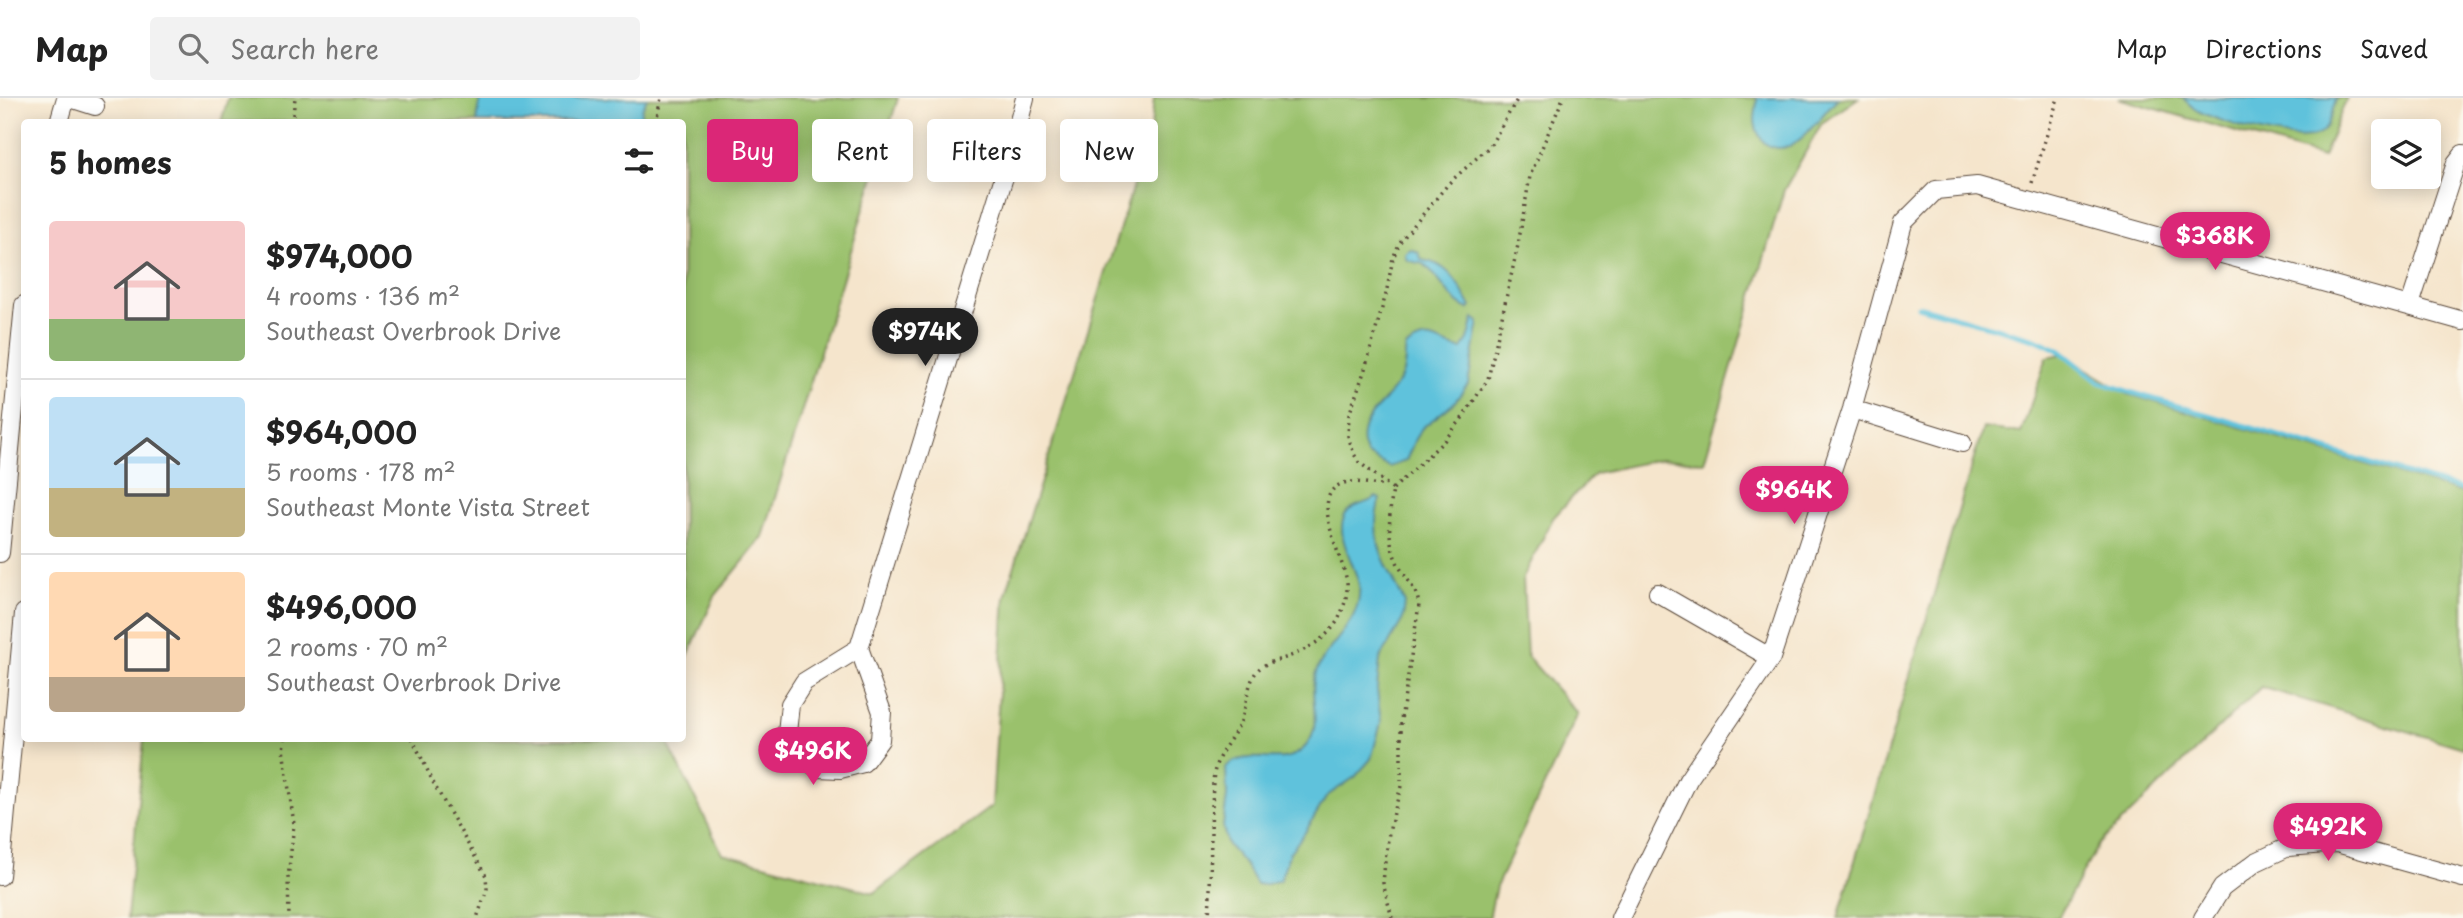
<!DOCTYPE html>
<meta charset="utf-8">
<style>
:root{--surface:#fff;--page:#f2f2f2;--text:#222;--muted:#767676;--line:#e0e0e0;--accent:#db2777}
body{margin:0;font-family:"Playpen Sans",sans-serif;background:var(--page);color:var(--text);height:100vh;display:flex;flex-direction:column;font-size:26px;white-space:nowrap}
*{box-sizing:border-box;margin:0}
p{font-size:23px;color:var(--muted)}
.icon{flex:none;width:38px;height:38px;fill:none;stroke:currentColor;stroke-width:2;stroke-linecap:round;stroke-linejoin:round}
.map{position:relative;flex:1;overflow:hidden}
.sheet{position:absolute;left:21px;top:21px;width:665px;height:623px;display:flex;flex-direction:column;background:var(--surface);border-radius:7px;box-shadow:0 4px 18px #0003}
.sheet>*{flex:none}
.hud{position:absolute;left:707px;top:21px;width:665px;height:63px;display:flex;gap:14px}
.fabs{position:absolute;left:2371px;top:21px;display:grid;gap:14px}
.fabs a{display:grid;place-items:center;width:70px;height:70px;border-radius:7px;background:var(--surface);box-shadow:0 4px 18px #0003;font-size:35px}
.price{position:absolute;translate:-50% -60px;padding:0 16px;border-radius:24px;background:var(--accent);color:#fff;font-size:23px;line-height:46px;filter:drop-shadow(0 2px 4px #0008)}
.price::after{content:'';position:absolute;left:50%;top:42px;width:21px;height:16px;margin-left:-10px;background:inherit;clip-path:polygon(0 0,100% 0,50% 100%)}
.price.on{background:#222;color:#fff}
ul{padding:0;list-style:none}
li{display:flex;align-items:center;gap:21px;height:175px;padding:0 28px}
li+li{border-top:2px solid var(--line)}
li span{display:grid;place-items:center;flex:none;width:196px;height:140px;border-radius:7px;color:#555}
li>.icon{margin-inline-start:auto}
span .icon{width:84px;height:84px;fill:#fffc;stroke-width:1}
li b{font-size:30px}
h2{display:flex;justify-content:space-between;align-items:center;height:84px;padding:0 28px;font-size:30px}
.chip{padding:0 24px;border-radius:7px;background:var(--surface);box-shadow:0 4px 18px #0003;font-size:24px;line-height:63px}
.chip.on{background:var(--accent);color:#fff}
header{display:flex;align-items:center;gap:42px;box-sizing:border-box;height:98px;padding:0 35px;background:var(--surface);border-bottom:2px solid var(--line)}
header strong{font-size:33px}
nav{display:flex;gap:38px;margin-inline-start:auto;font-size:24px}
.search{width:490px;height:63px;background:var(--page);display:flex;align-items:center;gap:18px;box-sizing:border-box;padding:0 24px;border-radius:7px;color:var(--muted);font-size:26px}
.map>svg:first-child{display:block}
.green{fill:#9ac16c;stroke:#6a7645;stroke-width:2}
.water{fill:#5ec2dc;stroke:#4c767d;stroke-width:2}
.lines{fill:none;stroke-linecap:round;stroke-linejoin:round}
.stream{stroke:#5ec2dc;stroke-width:5}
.minor-casing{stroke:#574638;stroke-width:20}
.path{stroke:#574638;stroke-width:3.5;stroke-dasharray:2 5;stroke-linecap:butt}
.minor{stroke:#fff;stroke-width:18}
</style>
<header>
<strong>Map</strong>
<div class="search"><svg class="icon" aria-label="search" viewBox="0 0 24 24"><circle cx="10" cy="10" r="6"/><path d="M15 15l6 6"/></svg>Search here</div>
<nav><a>Map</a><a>Directions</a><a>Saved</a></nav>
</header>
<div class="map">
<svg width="2463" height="820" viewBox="0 0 2463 820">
<rect width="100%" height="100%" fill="#fbf7ec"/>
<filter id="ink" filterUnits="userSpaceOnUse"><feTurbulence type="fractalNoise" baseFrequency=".0143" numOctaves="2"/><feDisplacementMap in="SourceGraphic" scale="14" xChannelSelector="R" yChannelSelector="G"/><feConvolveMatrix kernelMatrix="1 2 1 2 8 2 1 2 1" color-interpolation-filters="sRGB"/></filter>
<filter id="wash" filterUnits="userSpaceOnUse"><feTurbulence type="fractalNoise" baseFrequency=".00686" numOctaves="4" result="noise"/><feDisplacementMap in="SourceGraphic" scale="28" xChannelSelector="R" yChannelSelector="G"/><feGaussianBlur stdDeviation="1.57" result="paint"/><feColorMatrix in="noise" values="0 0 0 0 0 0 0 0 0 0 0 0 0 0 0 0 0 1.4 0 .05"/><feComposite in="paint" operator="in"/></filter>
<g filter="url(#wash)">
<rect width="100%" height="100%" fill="#f5e5cc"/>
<path class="green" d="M228,0H898L763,439L715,498L683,568L682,24H221Z
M1154,0H1858L1822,25L1784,92L1704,364L1660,361L1595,375L1553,420L1523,480L1527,558L1578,616L1496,789L1489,820H127L144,641H666L722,755L874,795L992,708L1005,499L1151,30Z
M2118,0H2347L2323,59Z
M2062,256L2128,296L2463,395V650L2261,589L2098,747L2058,820H1838L1983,330L2021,335L2047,259Z"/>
<path class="water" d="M480,0H647L642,11L641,24H477Z
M1757,0H1838C1819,17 1795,64 1766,46C1760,42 1755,29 1755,22C1755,15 1757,8 1757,0Z
M2183,0H2336C2333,10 2330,28 2321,35C2302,50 2221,24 2200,14C2193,11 2188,5 2183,0Z
M1410,151L1418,154L1422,162C1449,165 1459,187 1471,209L1469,211C1451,205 1440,180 1426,168C1421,163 1413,166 1406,161L1405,155Z
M1474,220L1479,224L1468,286L1453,306L1422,330L1415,341L1406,363L1389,369L1367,357C1348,322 1393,303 1402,277C1406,268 1404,258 1406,249C1433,230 1437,248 1462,251L1468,242Z
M1376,399L1380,401C1367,442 1388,469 1405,505L1403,521L1380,561L1377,591L1381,625L1371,661L1355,679L1327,698L1304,736L1290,754L1280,782L1264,787L1256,786L1245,767L1227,746L1223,728L1227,698L1226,669C1248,648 1284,673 1305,649C1324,629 1308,600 1315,577C1325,545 1363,526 1359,488C1356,467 1334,438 1345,417C1350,407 1368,406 1376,399Z"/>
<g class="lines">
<path class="stream" d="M1918,208L2035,241L2059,252L2099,284L2130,294L2463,392"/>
</g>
</g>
<g filter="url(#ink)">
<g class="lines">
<g class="minor-casing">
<path id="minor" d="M70,0L95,8
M59,24L66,0
M2410,207L2456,65L2463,56
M1852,311L1962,345
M0,455L24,207
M1658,495L1771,560
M859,550L804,584L790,606L787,635L797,655L818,670L840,671L863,665L880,642L882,614L859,550L1007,69L1025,0
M0,778L24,515
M1620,820L1688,682L1771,560L1852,311L1903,125L1936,92L1977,88L2463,223
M2203,820L2222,790L2256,764L2288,749L2337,745L2463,780"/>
</g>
<path class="path" d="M292,24L295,0
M656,24L661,0
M2032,85L2058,0
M1393,391L1444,343L1461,322L1488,281L1518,147L1530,78L1563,0
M285,640L283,651L294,726L288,780L289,820
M412,640L435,688L486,778L487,791L477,820
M1209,820C1211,783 1210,745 1212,708C1213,696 1212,683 1215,671C1219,652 1236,638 1242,620C1247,605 1248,580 1260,570C1267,564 1276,563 1285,560C1305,553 1329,540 1339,520C1344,509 1348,497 1347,484C1344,461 1308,399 1341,386C1353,381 1371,387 1384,387
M1392,820L1383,785L1385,764L1389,734L1401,688V622L1419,507C1417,491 1406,481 1399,468C1386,443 1389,417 1393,391L1359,364L1354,356L1348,338L1349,317L1365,271L1386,196L1393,160L1400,144L1449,85L1490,48L1518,0"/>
<use href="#minor" class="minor"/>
</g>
</g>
</svg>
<div class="fabs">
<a><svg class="icon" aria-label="layers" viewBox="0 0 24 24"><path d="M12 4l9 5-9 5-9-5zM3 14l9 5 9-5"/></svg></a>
</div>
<b class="price" style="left:2215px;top:174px">$368K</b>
<b class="price on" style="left:925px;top:270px">$974K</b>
<b class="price" style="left:1794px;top:428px">$964K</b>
<b class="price" style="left:813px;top:689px">$496K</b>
<b class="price" style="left:2328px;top:765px">$492K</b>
<div class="hud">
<a class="chip on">Buy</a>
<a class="chip">Rent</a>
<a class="chip">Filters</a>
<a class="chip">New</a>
</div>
<section class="sheet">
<h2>5 homes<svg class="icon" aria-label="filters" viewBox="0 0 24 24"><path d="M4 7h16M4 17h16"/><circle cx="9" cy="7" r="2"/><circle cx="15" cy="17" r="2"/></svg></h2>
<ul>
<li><span style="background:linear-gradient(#f6c9c9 70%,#8fb573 0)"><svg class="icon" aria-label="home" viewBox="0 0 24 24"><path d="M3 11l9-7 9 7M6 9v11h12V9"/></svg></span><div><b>$974,000</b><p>4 rooms · 136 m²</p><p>Southeast Overbrook Drive</p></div></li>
<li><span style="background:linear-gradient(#bfe0f5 65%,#c2b280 0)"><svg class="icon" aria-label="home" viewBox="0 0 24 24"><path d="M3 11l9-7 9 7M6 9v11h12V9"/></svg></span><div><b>$964,000</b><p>5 rooms · 178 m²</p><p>Southeast Monte Vista Street</p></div></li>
<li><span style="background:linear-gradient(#ffd9b3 75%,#b9a48a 0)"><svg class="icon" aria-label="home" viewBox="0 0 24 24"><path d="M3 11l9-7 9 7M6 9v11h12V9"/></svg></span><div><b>$496,000</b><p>2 rooms · 70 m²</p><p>Southeast Overbrook Drive</p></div></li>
</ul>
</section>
</div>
